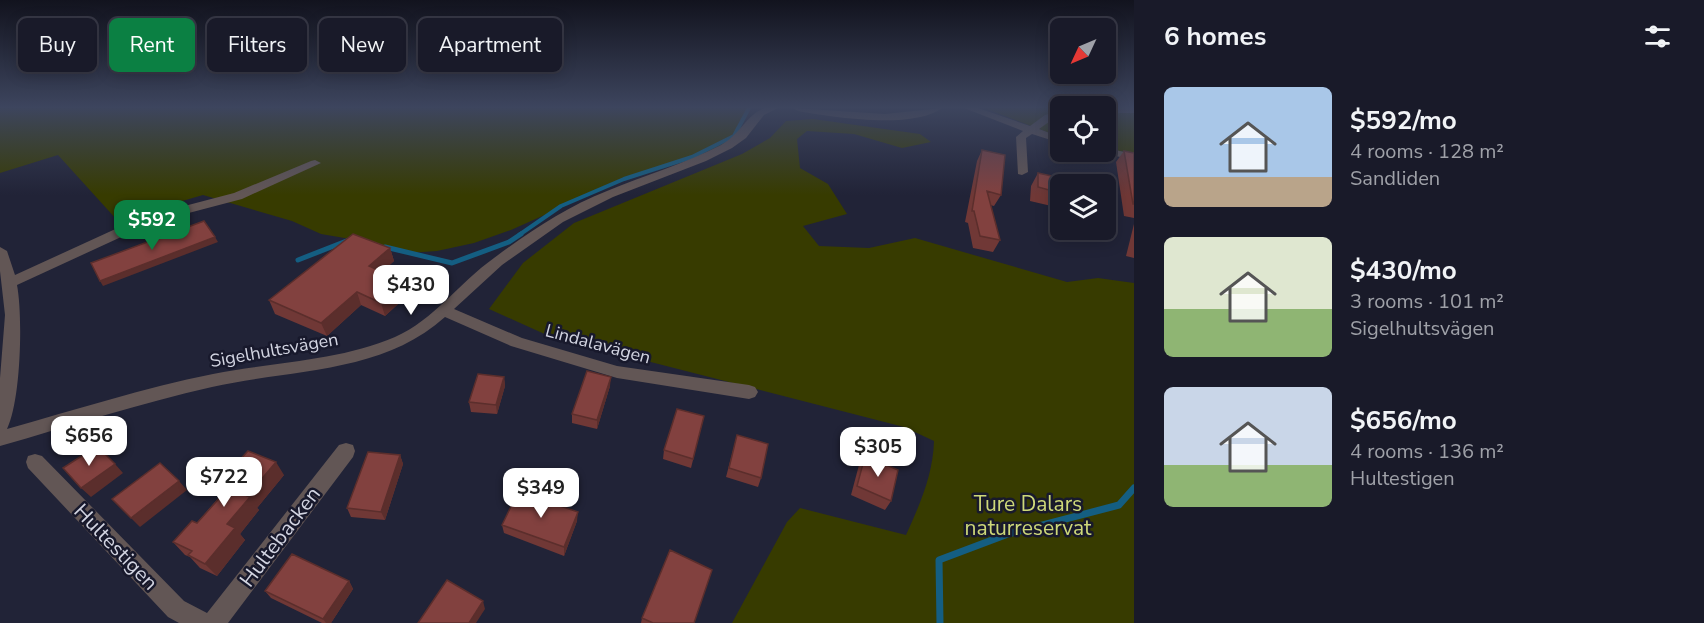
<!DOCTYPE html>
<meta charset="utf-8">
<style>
:root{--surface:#191a29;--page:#222331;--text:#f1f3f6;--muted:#9fa1a8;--line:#373846;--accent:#0b8043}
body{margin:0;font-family:"Nunito Sans",sans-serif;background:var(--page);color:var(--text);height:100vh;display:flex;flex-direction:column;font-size:22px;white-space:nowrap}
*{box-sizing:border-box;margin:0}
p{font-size:20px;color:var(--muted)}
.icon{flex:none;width:33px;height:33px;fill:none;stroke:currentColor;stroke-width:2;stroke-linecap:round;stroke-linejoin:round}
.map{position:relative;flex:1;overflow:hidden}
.details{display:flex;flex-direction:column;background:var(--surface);width:570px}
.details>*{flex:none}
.guide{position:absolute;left:18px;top:18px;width:570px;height:54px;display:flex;gap:12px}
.needle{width:39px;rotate:226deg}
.tools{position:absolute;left:1050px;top:18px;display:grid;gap:12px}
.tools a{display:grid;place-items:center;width:66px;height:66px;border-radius:9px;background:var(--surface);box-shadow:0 3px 15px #0003,0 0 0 2px var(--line);font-size:30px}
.price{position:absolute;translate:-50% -51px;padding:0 14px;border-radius:12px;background:#fff;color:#222;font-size:20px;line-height:39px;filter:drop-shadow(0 2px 3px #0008)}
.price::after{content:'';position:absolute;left:50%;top:36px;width:18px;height:14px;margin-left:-9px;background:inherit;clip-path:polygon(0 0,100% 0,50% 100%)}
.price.active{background:var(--accent);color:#fff}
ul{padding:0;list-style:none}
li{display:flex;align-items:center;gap:18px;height:150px;padding:0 30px}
li span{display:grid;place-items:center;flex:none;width:168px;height:120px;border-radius:9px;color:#555}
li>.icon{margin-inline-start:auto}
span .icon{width:72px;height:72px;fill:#fffc;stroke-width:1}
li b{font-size:26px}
h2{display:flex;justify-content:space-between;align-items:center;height:72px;padding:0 30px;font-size:26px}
.tag{padding:0 21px;border-radius:9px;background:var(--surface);box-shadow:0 3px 15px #0003,0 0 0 2px var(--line);font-size:21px;line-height:54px}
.tag.active{background:var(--accent);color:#fff}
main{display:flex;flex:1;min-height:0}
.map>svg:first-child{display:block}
.green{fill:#373b00}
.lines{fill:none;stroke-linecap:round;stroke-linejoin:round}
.stream-far2{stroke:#145e82;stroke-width:4}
.stream-far1{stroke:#145e82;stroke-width:5}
.stream{stroke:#145e82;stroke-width:7}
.minor{fill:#625655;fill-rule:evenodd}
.wall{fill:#703836}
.shaded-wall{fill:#5b2e2c}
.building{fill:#82413f;stroke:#5b2e2c;stroke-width:1.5}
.labels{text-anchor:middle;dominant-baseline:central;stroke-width:5;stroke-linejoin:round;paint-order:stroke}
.street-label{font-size:18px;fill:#d2d4e1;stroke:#18192c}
.near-park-label{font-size:21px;fill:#ced879;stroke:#18192c}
.near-street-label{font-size:21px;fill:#d2d4e1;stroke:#18192c}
</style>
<main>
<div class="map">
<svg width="1134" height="623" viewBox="0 0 1134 623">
<rect width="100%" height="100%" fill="#212337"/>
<path class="green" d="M0,108H750L739,129L731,140L706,152L636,174L511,230L474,243L437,251L408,253L368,242L321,234L292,221L203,195L117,220L58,155L0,173Z
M984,108H1060V137Z
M1106,108H1134V154L1106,148Z
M813,119L920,134L931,142L902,148L854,134L807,131L797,139L800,168L828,184L847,214L803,226L819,246L869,248L915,238L1067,282L1098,278L1134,283V623H732L787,522L800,508L906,535C920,504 933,475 934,441L904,427L549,336L489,309L523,263L574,223L742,154L770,138L786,121Z"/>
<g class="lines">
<path class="stream-far2" d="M519,235L561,206L624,179L692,157L734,136L749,108"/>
<path class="stream-far1" d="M385,247L452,263L509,242L521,234
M298,260L349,240"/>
<path class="stream" d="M940,623L939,560L1008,534L1119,505L1134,488"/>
<path class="minor" d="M765,108H778L764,115L746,138L732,148L706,161L613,197L563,222L502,265L454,309L522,338L617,366L749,385L755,387L758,392L755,397L749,399L617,378L511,346L445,317C382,374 291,369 212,387C141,403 70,426 0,446V378L5,315L0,271V247L7,251L15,275L122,226L154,214L234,193L311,161L315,160L321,163L242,199L162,220L132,232L17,285C23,316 21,401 7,429C75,410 143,388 213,374C272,362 340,361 395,337C434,320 460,282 494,258C529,232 566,207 607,191C645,175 684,164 721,145C739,136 747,114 765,108Z
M793,108L885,114L942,108C913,130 832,117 798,111Z
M964,108H978L1030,126L1045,115L1060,111V117L1053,119L1039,129L1060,137V143L1032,134L1026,138L1028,172L1022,175L1018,174L1016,137L1023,131Z
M1106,108H1134V113H1106Z
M1106,148L1134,154V160L1102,153L1101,152H1106Z
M346,443L353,445L355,451L353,457L228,623H179L168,617L28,468L26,462L28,456L35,454L42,456L184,601L207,613L339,445Z"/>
</g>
<path class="wall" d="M982,150L1001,195L994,206L990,205L1000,240L993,252L973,248L968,223L965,222L977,161Z
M1124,151L1134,153V218L1124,216L1116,162Z
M1038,173L1060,184V208L1030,201L1031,186Z
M1134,224V258L1126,256Z
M390,248L394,261L382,272L405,282L408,295L385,316L361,305L327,336L275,314L269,300Z
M504,377L505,386L497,414L471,412L469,402Z
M610,386L597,429L572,423V414Z
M704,416L691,468L663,459L664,450Z
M737,435L761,478L758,487L726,477Z
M400,455L403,464L385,520L351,517L347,508Z
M865,456L891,501L885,510L851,495L859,465Z
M284,475L257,508L259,510L240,534L245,540L217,576L200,568L190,557L185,555L173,542L197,523L220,496L214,488Z
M577,521L564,556L504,533L502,525Z
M349,581L353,589L331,623H322L271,598L265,591Z
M642,618L694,623H641Z"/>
<path class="shaded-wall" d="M215,237L218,242L103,286L100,281Z
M390,248L394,261L373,280L369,266Z
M405,282L408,295L385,316L381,303Z
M357,292L361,305L327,336L321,323Z
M504,377L505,386L497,414L496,405Z
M611,377L610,386L597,429V420Z
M400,455L403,464L385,520L381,512Z
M276,462L284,475L257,508L259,510L240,534L245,540L217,576L205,564L227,524L247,496Z
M115,464L123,473L91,497L81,488Z
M179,481L187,490L140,527L131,518Z
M578,512L577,521L564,556V547Z
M349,581L353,589L331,623H326L323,619Z
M483,601L485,609L476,623H469Z"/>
<path class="building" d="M982,150L1005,155L1001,195L987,191L1000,240L980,236L974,211H972Z
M1124,151L1134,153V204H1133Z
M1038,173L1088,184H1060V193L1038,187Z
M204,221L215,237L100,281L91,263Z
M353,234L390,248L369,266L405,282L381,303L357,292L321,323L269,300Z
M587,371L611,377L597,420L572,414Z
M478,374L504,377L496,405L469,402Z
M677,409L704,416L693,459L664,450Z
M737,435L768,444L761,478L729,468Z
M97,446L115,464L81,488L63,468Z
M248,451L276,462L247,496L250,497L227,524L235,528L205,564L188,555L192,551L173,542L192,521L197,523L224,493L214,488Z
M368,452L400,455L381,512L347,508Z
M865,456L898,470L891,501L857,486Z
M160,463L179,481L131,518L112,499Z
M518,492L578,512L564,547L502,525Z
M670,550L712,570L694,623H653L642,618Z
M292,554L349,581L323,619L265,591Z
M447,580L483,601L469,623H418Z"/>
<linearGradient id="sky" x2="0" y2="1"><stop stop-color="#12131e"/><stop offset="0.55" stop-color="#3d455e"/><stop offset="1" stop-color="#3d455e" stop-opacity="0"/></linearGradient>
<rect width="1134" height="195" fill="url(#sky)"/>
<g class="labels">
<g class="street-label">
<text transform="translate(598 344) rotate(15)">Lindalavägen</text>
<text transform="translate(274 350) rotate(-10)">Sigelhultsvägen</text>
</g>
<g class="near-park-label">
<text x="1028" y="504">Ture Dalars<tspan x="1028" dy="24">naturreservat</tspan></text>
</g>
<g class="near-street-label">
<text transform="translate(280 537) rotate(-53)">Hultebacken</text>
<text transform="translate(116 547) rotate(46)">Hultestigen</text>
</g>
</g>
</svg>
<div class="tools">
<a><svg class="needle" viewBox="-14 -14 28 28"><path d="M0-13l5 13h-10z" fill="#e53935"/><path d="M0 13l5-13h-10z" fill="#9fa1a8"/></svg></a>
<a><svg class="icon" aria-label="locate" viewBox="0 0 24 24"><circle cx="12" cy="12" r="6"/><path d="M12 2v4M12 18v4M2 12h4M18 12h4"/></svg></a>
<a><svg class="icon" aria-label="layers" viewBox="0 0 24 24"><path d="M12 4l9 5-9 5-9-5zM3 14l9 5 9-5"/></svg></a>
</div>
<b class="price active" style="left:152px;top:251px">$592</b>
<b class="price" style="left:411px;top:316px">$430</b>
<b class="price" style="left:89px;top:467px">$656</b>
<b class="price" style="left:878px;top:478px">$305</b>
<b class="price" style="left:224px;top:508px">$722</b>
<b class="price" style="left:541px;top:519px">$349</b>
<div class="guide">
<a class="tag">Buy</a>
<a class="tag active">Rent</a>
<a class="tag">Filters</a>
<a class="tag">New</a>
<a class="tag">Apartment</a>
</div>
</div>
<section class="details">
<h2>6 homes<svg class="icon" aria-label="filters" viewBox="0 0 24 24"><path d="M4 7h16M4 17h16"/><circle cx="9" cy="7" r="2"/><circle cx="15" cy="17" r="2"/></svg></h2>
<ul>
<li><span style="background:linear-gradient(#a9c7e8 75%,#b9a48a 0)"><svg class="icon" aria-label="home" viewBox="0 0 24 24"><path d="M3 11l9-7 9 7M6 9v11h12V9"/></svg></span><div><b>$592/mo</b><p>4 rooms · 128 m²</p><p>Sandliden</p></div></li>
<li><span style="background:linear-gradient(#dfe7d0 60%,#8fb573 0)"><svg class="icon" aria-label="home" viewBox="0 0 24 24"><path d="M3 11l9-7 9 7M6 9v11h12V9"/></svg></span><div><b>$430/mo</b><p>3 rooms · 101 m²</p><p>Sigelhultsvägen</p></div></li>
<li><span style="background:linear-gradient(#c9d6e8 65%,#8fb573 0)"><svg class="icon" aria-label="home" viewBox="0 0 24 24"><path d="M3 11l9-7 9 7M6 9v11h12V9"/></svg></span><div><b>$656/mo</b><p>4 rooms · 136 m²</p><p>Hultestigen</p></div></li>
</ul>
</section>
</main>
